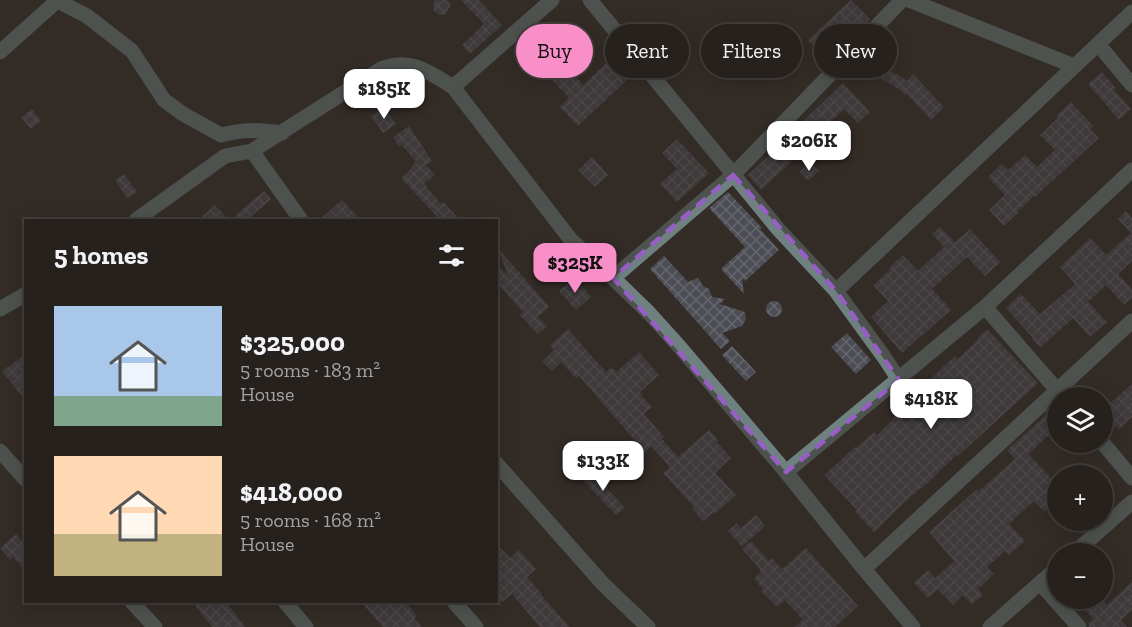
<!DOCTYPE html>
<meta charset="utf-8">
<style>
:root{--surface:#26211d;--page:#322e2a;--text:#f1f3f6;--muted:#a4a3a4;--line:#423e3b;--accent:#f98fc8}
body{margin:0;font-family:"Zilla Slab",serif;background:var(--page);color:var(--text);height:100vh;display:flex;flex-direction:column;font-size:22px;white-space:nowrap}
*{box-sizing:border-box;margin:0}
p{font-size:20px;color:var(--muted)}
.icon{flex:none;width:33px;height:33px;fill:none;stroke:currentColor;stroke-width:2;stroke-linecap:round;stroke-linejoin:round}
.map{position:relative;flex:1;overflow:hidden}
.drawer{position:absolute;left:24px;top:219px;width:474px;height:384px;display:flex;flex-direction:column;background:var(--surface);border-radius:0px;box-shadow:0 3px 15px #0003,0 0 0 2px var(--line)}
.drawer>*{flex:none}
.hud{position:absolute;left:516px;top:24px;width:525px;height:54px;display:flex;gap:12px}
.controls{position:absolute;left:1047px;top:387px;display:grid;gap:12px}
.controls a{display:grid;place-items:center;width:66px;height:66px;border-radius:50%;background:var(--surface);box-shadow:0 3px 15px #0003,0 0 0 2px var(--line);font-size:30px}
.price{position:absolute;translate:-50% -51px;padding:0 14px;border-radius:12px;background:#fff;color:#222;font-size:20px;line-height:39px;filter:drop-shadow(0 2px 3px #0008)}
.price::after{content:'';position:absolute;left:50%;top:36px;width:18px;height:14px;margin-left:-9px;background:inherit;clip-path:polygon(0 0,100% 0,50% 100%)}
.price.current{background:var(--accent);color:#111}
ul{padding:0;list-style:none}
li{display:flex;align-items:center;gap:18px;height:150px;padding:0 30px}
li span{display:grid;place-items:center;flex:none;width:168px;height:120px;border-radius:0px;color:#555}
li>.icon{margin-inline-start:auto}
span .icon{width:72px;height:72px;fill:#fffc;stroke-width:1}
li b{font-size:26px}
h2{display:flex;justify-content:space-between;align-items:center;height:72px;padding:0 30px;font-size:26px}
.pill{padding:0 21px;border-radius:27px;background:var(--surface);box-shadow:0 3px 15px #0003,0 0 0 2px var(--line);font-size:21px;line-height:54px}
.pill.current{background:var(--accent);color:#111}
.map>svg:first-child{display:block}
.building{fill:url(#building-cross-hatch)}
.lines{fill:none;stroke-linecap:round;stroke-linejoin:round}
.minor{stroke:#6e8080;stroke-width:15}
.marked{fill:none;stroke:#975fc5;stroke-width:4.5;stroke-dasharray:12 8;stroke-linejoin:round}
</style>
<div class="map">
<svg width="1132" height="627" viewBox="0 0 1132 627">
<defs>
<pattern id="building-cross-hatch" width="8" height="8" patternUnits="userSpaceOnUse" patternTransform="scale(1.5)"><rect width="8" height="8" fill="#4d4d55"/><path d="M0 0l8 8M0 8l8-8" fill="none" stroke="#66666d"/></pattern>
</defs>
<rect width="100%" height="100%" fill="#332c27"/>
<path class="building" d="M435,0H446L451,4L446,14L439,15L434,11L433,5Z
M461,0H479L502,25L470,54L462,45L484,24Z
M851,0L870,19L827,60L808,40Z
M535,34L583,85L613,57L631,76L578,126L560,107L569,98L521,47Z
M870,57L907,81L913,74L944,107L931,120L907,94L905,95L902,91L863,67Z
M1102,72L1116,88L1114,90L1131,109L1119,120L1088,84Z
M843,83L870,112L858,123L844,109L808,143L795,129Z
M1071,102L1094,127L1090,129L1099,138L1035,197L1034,196L1017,212L1018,213L1004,226L989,210L1005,195L988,177L1002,164L1008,170L1025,155L1037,167L1055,150L1040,135L1058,118L1056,116Z
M384,107L396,124L383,133L371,116Z
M32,109L41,121L31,129L21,117Z
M409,126L432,161L426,165L435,175L424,184L441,204L443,202L460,220H440L401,178L412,168L411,167L416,162L402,145L399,147L393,137Z
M677,139L709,173L677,202L660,184L677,169L662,153Z
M779,146L792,161L761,190L748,175Z
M592,157L608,175L595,187L578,170Z
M810,162L819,171L808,181L799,172Z
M124,174L137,192L127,198L115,180Z
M264,191L271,199L247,220H230Z
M728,192L762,228L760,229L779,250L745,281L742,278L744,294L721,269L745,247L709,208Z
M342,200L361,220H319Z
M215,205L229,220H198Z
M1126,211L1132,218V261L1118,274L1132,289V298L1124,305L1106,285L1088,302L1107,322L1090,337L1073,318L1040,348L1032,339L1033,338L1006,308L1021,294L1040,314L1075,284L1060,267L1090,238L1106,255L1131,233L1118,219Z
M940,227L955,242L970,229L1000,262L985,276L967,257L932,289L951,310L902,353L871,317L888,301L873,285L890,270L888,269L903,255L918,271L944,247L932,234Z
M498,248L549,307L538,317L547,326L538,334L520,315L523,312L496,282V263L508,276Z
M664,256L688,282L698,278L703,286L709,289L712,297L725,299L720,304L742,311L745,313L746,319L742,326L722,333L730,341L721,349L650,269Z
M575,278L591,297L576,310L559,291Z
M766 309a8 8 0 1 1 16 0a8 8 0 1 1-16 0Z
M568,329L606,372L612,367L616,372L639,352L659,375L640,392L642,394L641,395L652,407L644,414L664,437L662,439L678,457L709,430L718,440L716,441L731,458L715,473L736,495L715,514L714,512L703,521L692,509L694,507L663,473L670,467L651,446L645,452L579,376L576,378L561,362L552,371L542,361L554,350L550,345Z
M987,329L1038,383L958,456L957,455L938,472L939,473L907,500L874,532L855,512L857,510L824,475L855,447L856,448L874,432L877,435L894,419L892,418L909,402L908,401L940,370L955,356L958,359L978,340L977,339Z
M847,333L871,360L856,374L831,347Z
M732,346L756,372L746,381L722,355Z
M26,354V401L2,371Z
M1132,384V417L1119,429L1116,426L1109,433L1102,427V408L1109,402L1110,403Z
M1057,405L1058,427L1028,454L1052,479L1058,474V500L1044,512L1034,501L1009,524L1025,541L1009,555L1005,551L987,567L994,574L978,589L983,595L972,604L963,595L953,605L938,589L928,598L914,583L928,570L935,578L954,561L929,532L977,489L979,491L1015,459L1007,450Z
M593,469L608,486L607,488L625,508L616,515L582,479Z
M756,515L765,526L742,547L728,531L737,523L741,528Z
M16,534L26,546V572L13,557L10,560L0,548Z
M751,541L769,561L772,558L782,569L806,548L858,606L835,627H794L803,620L785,600L777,607L761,591L763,589L754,579L761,572L759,570L760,569L742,549Z
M496,543L510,558L519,550L536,569L527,577L542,594L541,595L570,627H540L512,594L502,602L496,596Z
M1132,582V610L1121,620L1127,627H1089L1088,624L1093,619L1074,598H1101L1107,605Z
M192,602H226L245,627H212Z
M361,602H405L417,616L414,618L422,627H383Z"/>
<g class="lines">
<path class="minor" d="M56,0L87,16L132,51L164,100L183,114L221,135C244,129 259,130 282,133
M590,0L779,230L836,291L884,357L899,380
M909,0L1074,66
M1098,44L1132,85
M0,52L57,1
M453,87L552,0
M252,151L301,220
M136,220L225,156L252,151L381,69C410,57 429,72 453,87L571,240L613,278L649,313L678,345L786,472L864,569L913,627
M613,278L733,175L902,0
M836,291L1132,12
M985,307L1064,398
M0,309L26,294
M1102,442L1132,478
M0,451L26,480
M496,463L603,584L648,627
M786,472L985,307L1132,170
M1073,554L1132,502
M864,569L1132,321
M1040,583L1079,627
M132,602L155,627
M285,602L306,627
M454,602L476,627
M990,627L1058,567"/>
</g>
<path d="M0 0H1132V627H0ZM733,175L836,291L899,380L786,472L613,278Z" fill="#332c27" fill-opacity=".55" fill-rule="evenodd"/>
<path class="marked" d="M733,175L836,291L899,380L786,472L613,278Z"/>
</svg>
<div class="controls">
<a><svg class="icon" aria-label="layers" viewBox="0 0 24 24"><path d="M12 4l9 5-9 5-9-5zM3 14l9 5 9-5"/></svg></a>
<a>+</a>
<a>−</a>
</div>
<b class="price" style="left:384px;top:120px">$185K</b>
<b class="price" style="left:809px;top:172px">$206K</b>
<b class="price current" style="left:575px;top:294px">$325K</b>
<b class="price" style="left:931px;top:430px">$418K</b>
<b class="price" style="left:603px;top:492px">$133K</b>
<div class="hud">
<a class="pill current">Buy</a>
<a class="pill">Rent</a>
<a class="pill">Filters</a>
<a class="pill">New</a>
</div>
<section class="drawer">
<h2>5 homes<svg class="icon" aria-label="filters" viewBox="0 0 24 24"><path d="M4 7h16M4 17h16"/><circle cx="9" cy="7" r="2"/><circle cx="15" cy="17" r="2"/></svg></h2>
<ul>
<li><span style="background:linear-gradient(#a9c7e8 75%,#7fa58c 0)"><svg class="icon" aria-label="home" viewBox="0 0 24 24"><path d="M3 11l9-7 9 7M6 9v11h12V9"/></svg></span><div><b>$325,000</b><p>5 rooms · 183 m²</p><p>House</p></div></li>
<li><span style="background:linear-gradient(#ffd9b3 65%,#c2b280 0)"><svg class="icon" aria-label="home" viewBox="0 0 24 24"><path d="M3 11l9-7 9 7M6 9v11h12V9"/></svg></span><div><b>$418,000</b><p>5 rooms · 168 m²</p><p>House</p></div></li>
</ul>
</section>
</div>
